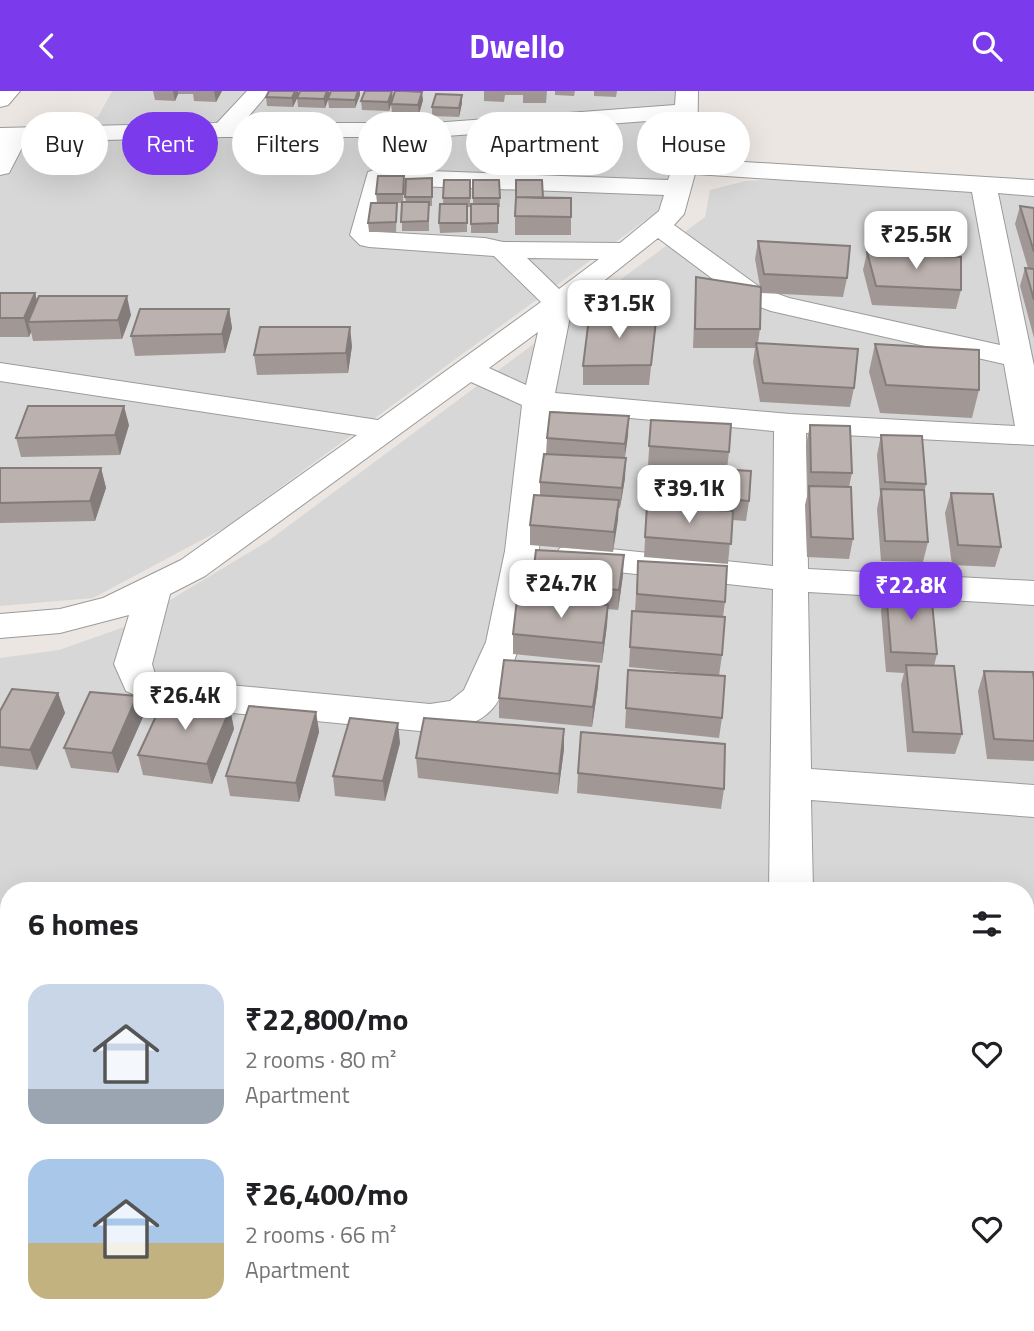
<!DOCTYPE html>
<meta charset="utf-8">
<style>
:root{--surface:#fff;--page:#f6f6f6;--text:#202124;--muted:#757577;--accent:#7c3aed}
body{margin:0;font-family:"Titillium Web",sans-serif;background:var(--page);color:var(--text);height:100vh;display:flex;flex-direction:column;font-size:26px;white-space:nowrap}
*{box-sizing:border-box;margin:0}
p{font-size:23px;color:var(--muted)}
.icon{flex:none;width:38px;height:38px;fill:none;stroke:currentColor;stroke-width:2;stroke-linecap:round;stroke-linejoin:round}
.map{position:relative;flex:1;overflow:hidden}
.panel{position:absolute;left:0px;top:791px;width:1034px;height:450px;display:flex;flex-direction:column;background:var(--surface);border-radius:28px 28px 0 0;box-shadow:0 7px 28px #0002}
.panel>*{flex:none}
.hud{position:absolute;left:21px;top:21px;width:992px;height:63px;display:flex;gap:14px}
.price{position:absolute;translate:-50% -60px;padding:0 16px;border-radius:14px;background:#fff;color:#222;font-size:23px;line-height:46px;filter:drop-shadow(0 2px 4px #0008)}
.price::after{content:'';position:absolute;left:50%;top:42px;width:21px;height:16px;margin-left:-10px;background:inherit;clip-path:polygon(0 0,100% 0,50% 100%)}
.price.current{background:var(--accent);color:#fff}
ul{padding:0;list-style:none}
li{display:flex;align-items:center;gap:21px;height:175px;padding:0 28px}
li span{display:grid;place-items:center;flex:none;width:196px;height:140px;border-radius:21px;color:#555}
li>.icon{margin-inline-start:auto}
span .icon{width:84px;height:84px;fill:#fffc;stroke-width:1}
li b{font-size:30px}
h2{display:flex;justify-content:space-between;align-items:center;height:84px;padding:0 28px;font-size:30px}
.chip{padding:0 24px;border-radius:32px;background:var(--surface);box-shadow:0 7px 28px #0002;font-size:24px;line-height:63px}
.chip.current{background:var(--accent);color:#fff}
header{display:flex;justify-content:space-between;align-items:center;height:91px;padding:0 28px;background:var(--accent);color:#fff;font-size:32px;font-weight:700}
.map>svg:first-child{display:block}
.residential{fill:#d8d7d8}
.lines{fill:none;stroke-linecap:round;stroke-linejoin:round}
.street-casing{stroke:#9b9b9b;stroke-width:2}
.street{fill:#fff;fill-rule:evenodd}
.wall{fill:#a19896}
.shaded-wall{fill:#837c7a}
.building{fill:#bbb1ae;stroke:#837c7a;stroke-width:2}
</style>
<header><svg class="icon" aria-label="back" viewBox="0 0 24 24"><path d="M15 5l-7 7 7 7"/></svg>Dwello<svg class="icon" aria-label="search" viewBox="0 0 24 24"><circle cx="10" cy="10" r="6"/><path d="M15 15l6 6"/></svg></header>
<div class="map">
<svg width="1034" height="1240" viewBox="0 0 1034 1240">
<rect width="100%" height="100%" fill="#ebe6e1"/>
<path class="residential" d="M112,0H678L677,55L662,117L226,436L93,507L0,515V80L33,32L98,26Z
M784,88L1034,103V1192L1026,1191V800H9V870H0V567L59,559L127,535L268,450L705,126L710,99L745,90Z"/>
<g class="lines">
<g class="street-casing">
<path id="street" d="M0,0H20L8,14L0,16Z
M247,0H270L243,32H433L675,14L676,0H698L697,68L1034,89V105L998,102L1034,275V354L806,342L808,478L1034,490V514L808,501L811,678L1034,694V726L811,709L813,800H769L773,498L572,476L560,473L555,465L560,457L572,454L773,475L774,340L552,320C542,408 543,501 509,583C505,594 501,608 493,617C477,636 453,637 430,641L160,615L126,600L114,573L129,524L60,542L0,547V523L60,518L103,507L181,469L357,344L0,290V272L378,329L541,211L494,165L369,156L360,154L350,144L368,81L377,78L668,89L673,75L674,28L433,46H224L25,51L9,82L0,84V37L217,32ZM695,83L972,101L1000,254L789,207L761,197L674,134L684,123ZM388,94L664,104L659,120L620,152L503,151L485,147L377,141ZM658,147L741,209L771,220L1004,273L1015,335L790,323L555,302L572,215ZM527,167L599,168L559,198ZM538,241L526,294L489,277ZM471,291L522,314L505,460L486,551L464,599L450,610L430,613L166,588L155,583L152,573L170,503L205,485Z
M0,852L9,853V945L0,948Z
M1026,948H1034V990H1026Z
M265,1232H319L317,1240H263Z
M677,1232H731V1240H677Z"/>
</g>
<use href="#street" class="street"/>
</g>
<path class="wall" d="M153,0H222L216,11L194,10L193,3H178L175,10L155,9Z
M269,0H298L299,3L293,16L267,15L266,6Z
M300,0H329L330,3L331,0H360V4L355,17H329L328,9L325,17L298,16L297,7Z
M484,0H547L546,12H523V4H505L504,11L484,10Z
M555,0H575L574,5L555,4Z
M594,0H617L616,6L594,5Z
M462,4V12L459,26L432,25V16Z
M393,7L389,20L362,19L361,10Z
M423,9L419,23L392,22L391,13Z
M404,85L403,111H406L405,106L432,87V115H429V140H402V112H397L396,141H369L368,132L377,112L376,103Z
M444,89H470V116H467V141L440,142L439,132L443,113Z
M473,89H499L500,116H498V142H471V113H473Z
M543,107L571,126V144H515V125Z
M1020,115L1034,117V247L1020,195L1025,177H1028L1015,133Z
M758,150L847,187L843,206L761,202L760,238L758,252L854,297L850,316L760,311L753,271L755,257H693L695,204L696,186L760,196L755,168Z
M867,161L961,199L956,218L872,214L863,179Z
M0,202H35L37,210L131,224L122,248L33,250L31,241L29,246H0Z
M229,218L232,237L225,262L135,265L131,245Z
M654,249L649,294H583V275Z
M875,253L979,299L972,327L880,322L869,281Z
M352,255L348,282L257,284L254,264Z
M629,325L624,367L625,387L620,417H618L613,461L530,454V434L540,405V391L546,363L547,347Z
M651,329L729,361L727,378L749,410L746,430L732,429L728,473L644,466L647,415L665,416L668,376L648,374Z
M129,334L120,364L21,366L16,347Z
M810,334L852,382L849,396L853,448L849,468L807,466L805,414L808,401L806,354Z
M881,344L926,393L924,403L928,451L923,471L881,470L877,418L880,403L877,364Z
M0,377H101L106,397L95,430L0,432Z
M951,402L1001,456L995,476L952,474L945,422Z
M638,470L725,511L723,526L722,564L719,585L629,576L632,520H635Z
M623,484L618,519L608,518L607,534L602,572L513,563V543L532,509V491Z
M886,500L937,563L934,575L962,643L955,663L907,661L901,594L904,582L886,581L881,520Z
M599,575L598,595L592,636L499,627V607Z
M628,579L722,627L719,647L625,637Z
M984,580L1034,589V670L987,668L978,600Z
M58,602L65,622L37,679L0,675V620Z
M137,605L143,626L118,682L71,677L64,657Z
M230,618L234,638L212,693L143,684L138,664Z
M316,621L319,641L299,711L230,705L226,685Z
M400,652L385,710L335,705L333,685Z
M564,658L558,703L418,687L416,667Z
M578,682L724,698L721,718L577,702Z"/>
<path class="shaded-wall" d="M173,0H178V3L175,10Z
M214,0H222L216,11Z
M295,0H298L299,3L293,16L292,7Z
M327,0H329L330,4L325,17L324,8Z
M358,0H360V4L355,17V9Z
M392,0L393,7L389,20L388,11Z
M422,1L423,9L419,23L418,14Z
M462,4V12L459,26V17Z
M35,202L40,221L28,231L31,241L29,246L24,227Z
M127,205L131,224L122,248L118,229Z
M229,218L232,237L225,262L222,243Z
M350,236L352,255L348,282L346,262Z
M124,315L129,334L120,364L115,344Z
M629,325L628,345L624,373L625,353Z
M626,367L625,387L620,417L622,397Z
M101,377L106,397L95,430L90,410Z
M619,409L618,429L613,461L614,441Z
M624,464L623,484L618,519L619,499Z
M608,514L607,534L602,572L603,552Z
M599,575L598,595L592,636L593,616Z
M58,602L65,622L37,679L30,659Z
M137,605L143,626L118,682L112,662Z
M230,618L234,638L212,693L207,673Z
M316,621L319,641L299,711L296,692Z
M398,632L400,652L385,710L383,690Z
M564,638V658L558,703L559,683Z"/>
<path class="building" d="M269,0H295L292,7L266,6Z
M300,0H327L324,8L297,7Z
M331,0H358L355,9L328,8Z
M365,0H392L388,11L361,10Z
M395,0H404L422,1L418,14L391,13Z
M436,3L462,4L459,17L432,16Z
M378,85H404L403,103H376Z
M432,87V106H405L406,88Z
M444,89H470V107H443Z
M473,89H499L500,107H473Z
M516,89H542L543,107L516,106Z
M516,106L571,107V126L515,125Z
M402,111H429L428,130L401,131Z
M371,112H397L396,131L368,132Z
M440,113H467V132H439Z
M471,113H498V132L471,133Z
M1020,115L1034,117V161Z
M758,150L850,155L847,187L764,183Z
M867,161L961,166V199L876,195Z
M1025,177L1034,178V209Z
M696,186L761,196L760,238H695Z
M0,202H35L24,227H0Z
M39,205H127L118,229L28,231Z
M140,218H229L222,243L131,245Z
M590,219L656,230L651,274L583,275Z
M260,236H350L346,262L254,264Z
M756,252L858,258L854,297L763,292Z
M875,253L979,259V299L886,294Z
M28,315H124L115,344L16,347Z
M550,321L629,325L625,353L547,347Z
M651,329L731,333L729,361L649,355Z
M810,334L850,335L852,382L811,381Z
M881,344L922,345L926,393L885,391Z
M544,363L626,367L622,397L540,391Z
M668,375L751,380L749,410L667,403Z
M0,377H101L90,410L0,412Z
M809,395L851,396L853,448L811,446Z
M881,398L924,399L928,451L885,450Z
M951,402L993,403L1001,456L958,454Z
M534,404L619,409L614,441L530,434Z
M647,415L733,420L731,453L645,446Z
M536,459L624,464L619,499L532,491Z
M638,470L727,475L725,511L637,503Z
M886,500L931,501L937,563L891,561Z
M517,508L608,514L603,552L513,543Z
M632,520L725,526L722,564L630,556Z
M504,569L599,575L593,616L499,607Z
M906,574L954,575L962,643L913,641Z
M628,579L725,585L722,627L626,617Z
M984,580L1033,581L1034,589V650L994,648Z
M12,598L58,602L30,659L0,656V620Z
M90,601L137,605L112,662L64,657Z
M163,610L230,618L207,673L138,664Z
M249,615L316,621L296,692L226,685Z
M350,627L398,632L383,690L333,685Z
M424,627L564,638L559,683L416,667Z
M581,641L725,653L724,698L578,682Z"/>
</svg>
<b class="price" style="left:916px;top:180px">₹25.5K</b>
<b class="price" style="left:619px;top:249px">₹31.5K</b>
<b class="price" style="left:689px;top:434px">₹39.1K</b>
<b class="price" style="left:561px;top:529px">₹24.7K</b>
<b class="price current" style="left:911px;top:531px">₹22.8K</b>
<b class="price" style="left:185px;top:641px">₹26.4K</b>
<div class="hud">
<a class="chip">Buy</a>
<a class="chip current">Rent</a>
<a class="chip">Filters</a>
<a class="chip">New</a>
<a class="chip">Apartment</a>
<a class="chip">House</a>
</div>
<section class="panel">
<h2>6 homes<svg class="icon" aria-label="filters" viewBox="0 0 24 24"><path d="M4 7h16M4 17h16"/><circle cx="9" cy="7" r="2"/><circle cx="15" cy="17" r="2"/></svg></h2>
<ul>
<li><span style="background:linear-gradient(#c9d6e8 75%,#9aa5b1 0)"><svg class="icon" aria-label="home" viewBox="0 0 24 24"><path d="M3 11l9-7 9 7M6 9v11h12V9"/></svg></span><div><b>₹22,800/mo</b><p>2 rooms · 80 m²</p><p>Apartment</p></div><svg class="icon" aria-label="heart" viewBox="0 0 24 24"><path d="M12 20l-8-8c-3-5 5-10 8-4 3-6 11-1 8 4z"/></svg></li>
<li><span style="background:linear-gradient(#a9c7e8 60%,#c2b280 0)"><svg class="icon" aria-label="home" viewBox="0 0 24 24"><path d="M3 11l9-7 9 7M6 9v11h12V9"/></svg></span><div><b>₹26,400/mo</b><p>2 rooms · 66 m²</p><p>Apartment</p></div><svg class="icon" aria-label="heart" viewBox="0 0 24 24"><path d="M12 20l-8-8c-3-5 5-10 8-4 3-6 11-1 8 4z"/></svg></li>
</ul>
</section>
</div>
